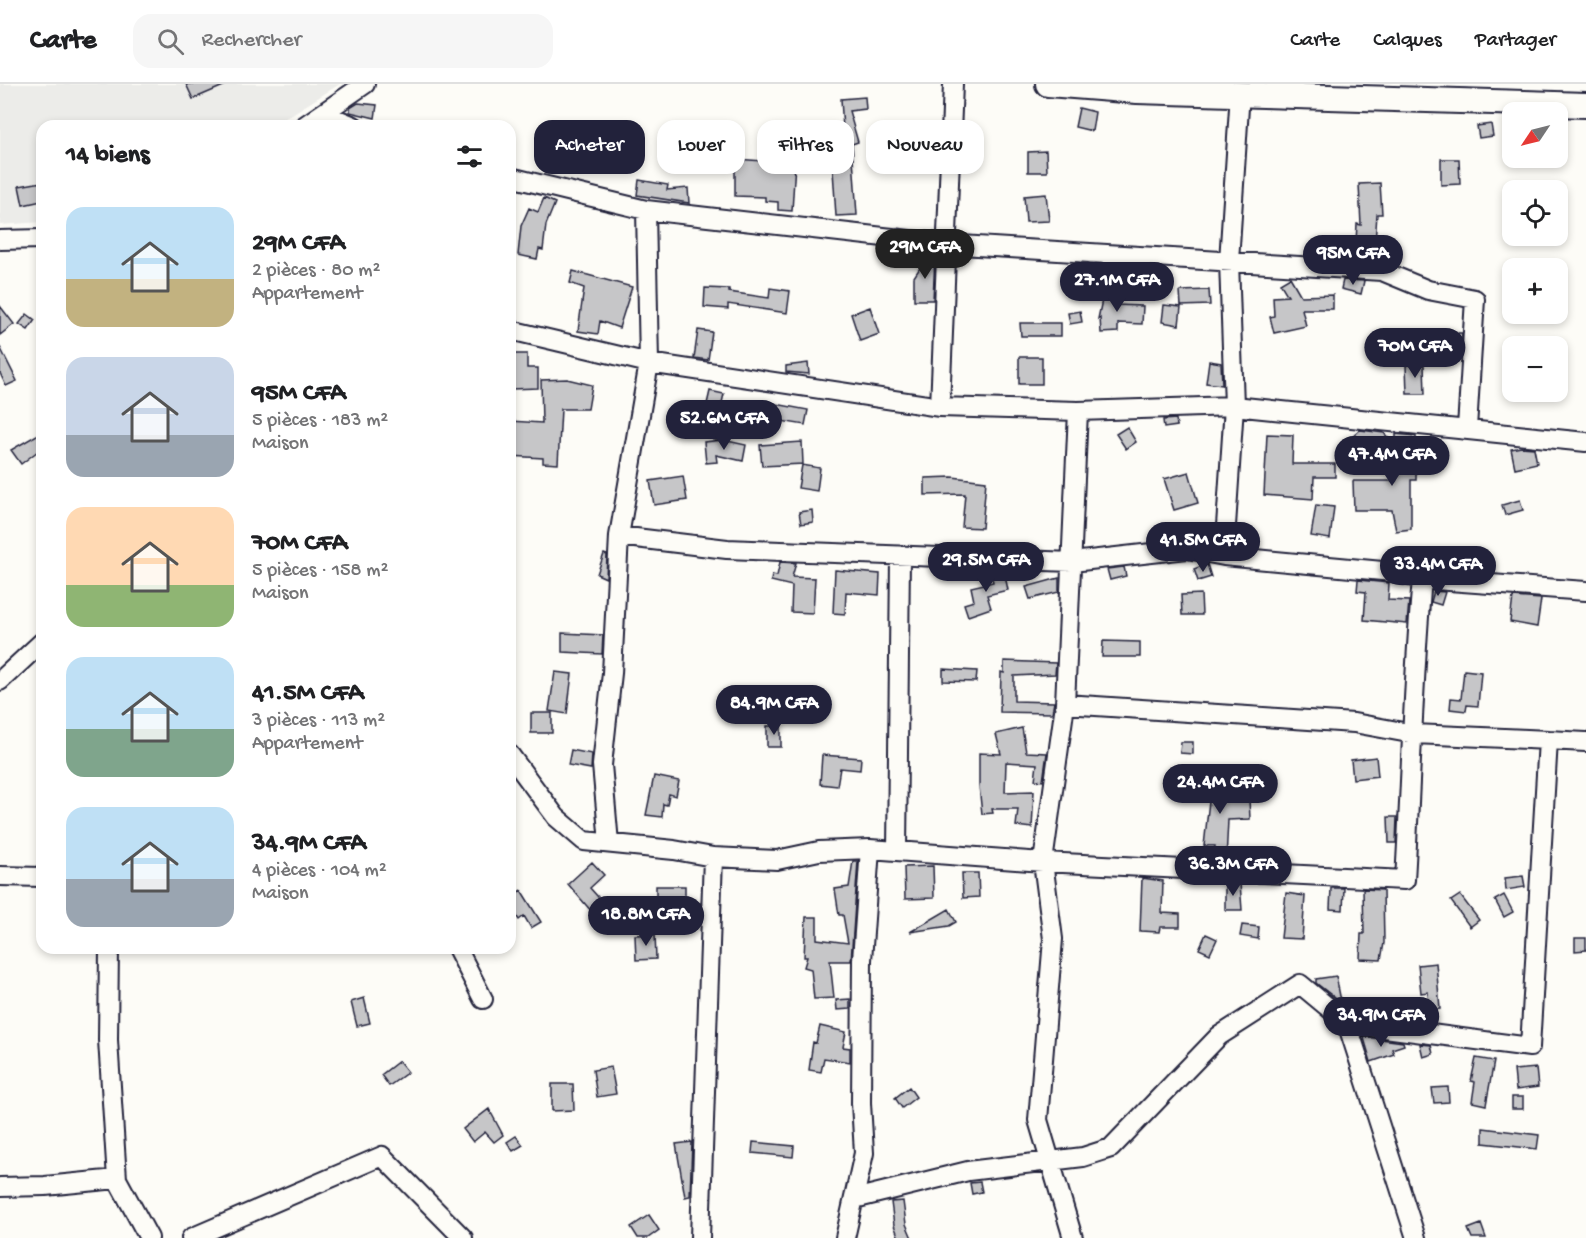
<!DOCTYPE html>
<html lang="fr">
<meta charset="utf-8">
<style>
:root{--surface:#fff;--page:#f6f6f6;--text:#202124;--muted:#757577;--line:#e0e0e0;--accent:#22223b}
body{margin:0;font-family:"Gochi Hand",sans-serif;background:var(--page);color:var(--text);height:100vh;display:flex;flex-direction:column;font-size:22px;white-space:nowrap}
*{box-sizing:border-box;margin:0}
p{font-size:20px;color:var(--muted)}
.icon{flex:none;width:33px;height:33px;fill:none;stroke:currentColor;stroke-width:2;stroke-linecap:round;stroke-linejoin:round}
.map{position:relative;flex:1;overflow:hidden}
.side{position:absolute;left:36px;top:36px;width:480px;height:834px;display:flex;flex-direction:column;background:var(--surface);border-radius:18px;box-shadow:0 3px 9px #0003}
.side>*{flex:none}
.guide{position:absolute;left:534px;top:36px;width:570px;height:54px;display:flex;gap:12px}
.needle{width:39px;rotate:235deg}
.fabs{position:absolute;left:1502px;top:18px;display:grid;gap:12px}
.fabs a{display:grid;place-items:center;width:66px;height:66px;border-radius:12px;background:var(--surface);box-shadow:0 3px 9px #0003;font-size:30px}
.price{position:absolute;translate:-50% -51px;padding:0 14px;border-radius:21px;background:var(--accent);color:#fff;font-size:20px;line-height:39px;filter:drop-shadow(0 2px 3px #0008)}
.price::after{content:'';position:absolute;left:50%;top:36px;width:18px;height:14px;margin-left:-9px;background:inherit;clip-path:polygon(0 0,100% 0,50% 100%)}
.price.selected{background:#222;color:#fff}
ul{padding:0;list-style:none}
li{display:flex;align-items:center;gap:18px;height:150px;padding:0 30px}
li span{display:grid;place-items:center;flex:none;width:168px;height:120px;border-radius:18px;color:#555}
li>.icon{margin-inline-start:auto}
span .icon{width:72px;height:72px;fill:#fffc;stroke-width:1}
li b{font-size:26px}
h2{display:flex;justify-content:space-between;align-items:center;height:72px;padding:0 30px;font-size:26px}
.chip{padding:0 21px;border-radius:18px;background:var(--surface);box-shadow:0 3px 9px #0003;font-size:21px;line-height:54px}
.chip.selected{background:var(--accent);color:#fff}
header{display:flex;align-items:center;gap:36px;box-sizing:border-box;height:84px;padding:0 30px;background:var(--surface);border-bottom:2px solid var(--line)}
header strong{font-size:28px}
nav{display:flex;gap:33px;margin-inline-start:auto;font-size:21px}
.search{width:420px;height:54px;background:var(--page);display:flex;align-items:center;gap:15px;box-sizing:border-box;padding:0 21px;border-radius:18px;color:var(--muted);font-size:22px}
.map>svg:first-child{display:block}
.built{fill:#ecece9}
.building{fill:#c6c6c8;stroke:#22223b;stroke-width:1.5}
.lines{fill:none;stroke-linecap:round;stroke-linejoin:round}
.minor-casing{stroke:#22223b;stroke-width:22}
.major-casing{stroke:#22223b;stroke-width:28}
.minor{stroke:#fdfcf7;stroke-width:18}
.major{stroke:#fdfcf7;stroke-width:24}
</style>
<header>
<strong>Carte</strong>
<div class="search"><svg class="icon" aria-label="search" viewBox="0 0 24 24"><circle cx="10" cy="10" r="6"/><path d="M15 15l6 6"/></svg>Rechercher</div>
<nav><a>Carte</a><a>Calques</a><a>Partager</a></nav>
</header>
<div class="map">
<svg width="1586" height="1154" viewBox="0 0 1586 1154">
<rect width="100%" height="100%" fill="#fdfcf7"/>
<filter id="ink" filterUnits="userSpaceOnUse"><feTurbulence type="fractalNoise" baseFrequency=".0167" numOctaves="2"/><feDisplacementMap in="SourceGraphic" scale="12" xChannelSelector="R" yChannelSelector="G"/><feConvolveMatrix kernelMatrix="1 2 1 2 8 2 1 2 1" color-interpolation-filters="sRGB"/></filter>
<g filter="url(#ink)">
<path class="built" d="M0,0H340L273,42H42V138L0,141Z"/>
<path class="building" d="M186,0H228L193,15Z
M865,13L866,25L849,27L858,58L852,60L857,131L836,132L832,71H846L839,46L843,45L841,15Z
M358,19L377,21L375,34L350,28V24Z
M1079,24L1095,28L1092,47L1075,43Z
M1491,40L1493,52L1479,54L1477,42Z
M1046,67L1047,88H1028V68Z
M735,75L795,79L792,127L778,126V118L765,117V113L735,112Z
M1441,75H1459L1460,100L1441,101Z
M639,96L668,101L667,106L688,104L689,119L637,111Z
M42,98V117L23,121L19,102Z
M1380,99L1382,130H1377L1375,159L1356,158L1357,140L1361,141L1359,100Z
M1046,110L1049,137L1026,138L1024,112Z
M544,114L555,119L546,141L543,166L539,165L537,175L518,171L521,142L529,124L538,128Z
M929,170L935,171L933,216H914V193Z
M573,187L632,203L619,244L600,237L598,250L578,247L584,204L570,199Z
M1290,193L1301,212L1333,211V225H1302L1306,242L1274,249L1270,233L1274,232L1273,213L1288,212L1280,199Z
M1343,196L1364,197L1361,210L1341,205Z
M705,204L729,205V208L769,214L770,204L790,207L787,229L728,220V225L704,223Z
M1104,206L1120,209L1117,221L1143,222L1142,240L1118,239V248L1101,249L1100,234L1098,235Z
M1209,206L1210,221L1181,222L1180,207Z
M1164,221L1181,223L1179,241L1162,238Z
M0,222L14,240L0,251Z
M870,223L879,250L860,257L851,230Z
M1080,227L1082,238L1070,240L1068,229Z
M27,230L35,236L28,246L19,240Z
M1020,239H1061V252H1021Z
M698,246L712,248L708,276L694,274Z
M1458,249H1462L1460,269L1429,270L1428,256L1458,254Z
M0,263L17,297L6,302L0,289Z
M510,270H527V284H538V304L511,305Z
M1019,273H1042V300H1019Z
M1209,277L1221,279L1222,301L1206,299Z
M808,279L809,290L786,288V282Z
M1406,281H1424L1425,310H1407Z
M567,295L592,301L588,325H561L558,380L543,379V374L510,372V337L542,339L541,296Z
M710,307L724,310L721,323L707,320Z
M765,318L808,326L805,341L762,334Z
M1176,335L1177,342L1164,344L1163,336Z
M1127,343L1136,358L1126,365L1116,350Z
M1360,346L1384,349L1394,361L1371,379L1351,354Z
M42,348V364L21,380L11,366Z
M1267,350L1293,351L1292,380H1335V393H1314L1313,415L1264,411Z
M1396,350L1416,352V396H1411V445L1396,447L1392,426H1354L1353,397H1396Z
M723,356L746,361L743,377L716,371L717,378L706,379L704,358Z
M802,358L803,380L762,382L760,361Z
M1521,363L1534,364L1537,379L1515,384L1511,365Z
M802,381L820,384L817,407L798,404Z
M1189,388L1198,419L1174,426L1164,395Z
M683,392L687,416L654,421L650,397Z
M952,393L986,397L982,444L962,443L965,410L925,411V394Z
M1520,416L1523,426L1505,431L1502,421Z
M1316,421L1334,423L1330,455L1311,452Z
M812,426L813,438L801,440L799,428Z
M604,470L607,471L606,494L597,490Z
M780,478L796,479L792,493L815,494L813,529L791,528L792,502L771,497L772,491L777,492Z
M1207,480L1211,493L1198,497L1194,485Z
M1124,483L1126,492L1110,496L1107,485Z
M835,486L880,490L879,511L846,508L845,530L833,529Z
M990,486L1004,487L1008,506L987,511L991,524L968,532L964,520L974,517L971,503L993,498Z
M1059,494V508L1030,515L1026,503Z
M1358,496L1389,499L1388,516L1409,517L1407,540L1364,536L1366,508L1357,507Z
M1434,507L1445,508L1441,521L1431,518Z
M1201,510L1202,531H1182L1181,511Z
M1513,513L1541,515L1537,543L1510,538Z
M562,549L603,551L602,570L562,568Z
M1103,557L1140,558V573H1102Z
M1004,577L1056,579L1055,590L1014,592V617L1054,618L1052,629L1000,628L1001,588L1004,589Z
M943,585L977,587L976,598L943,597Z
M1464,586L1481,588L1478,622L1467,621L1466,627L1450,625L1451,614L1461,615Z
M555,588L572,590L567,630L549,627Z
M531,629H552V649H531Z
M767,642H781V663H767Z
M1022,644L1026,668L1047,669L1043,697L1035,696L1037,680L1006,678L1005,708L1034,707L1032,744L1016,742L1018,725H992L993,729L982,730L979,702V669L1001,670L996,650Z
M1181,658H1193V670L1180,669Z
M571,666L592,670L591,685L568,681Z
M822,671L861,674L860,686L840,684L837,702L820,700Z
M1376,673L1378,692L1353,695L1351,676Z
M654,692L679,697L676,712L669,710L667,721L663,720L662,733L646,731Z
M1191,699L1214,703L1227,701L1229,717L1249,715L1250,735L1228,736L1226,776L1214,775L1215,762H1204L1209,717L1189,713Z
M1388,733H1397L1396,759H1389Z
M853,777H858L851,877H830L834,914L814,915L811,885L804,883L807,873H804L806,833H817V855L848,859L843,831H839L835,805L849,803Z
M592,778L604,791L590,804L615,832L604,842L568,800Z
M933,782L934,814L905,815L904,783Z
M962,789H978L979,813L963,814Z
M1523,792L1525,803L1506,806L1505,794Z
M1142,794L1163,797L1162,829L1180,830V843H1160L1159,848L1140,847Z
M1225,798L1240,799L1242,826H1225Z
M656,802H685V820L656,819Z
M1331,804H1344L1343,826L1330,825Z
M1363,805L1383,806L1384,859L1381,876L1360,875L1361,850H1364Z
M521,806L541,838L531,844L524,832L519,836L510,822V814Z
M1286,809L1305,812L1302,855L1281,854Z
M1460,811L1479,836L1470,843L1451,817Z
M1504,811L1513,828L1504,833L1495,816Z
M700,819L699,839L690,841L686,822Z
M949,825L956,838L949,842L910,848Z
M1242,841L1259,843L1258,855L1240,852Z
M655,850L656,875L636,876L635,851Z
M1206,850L1217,855L1210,870L1199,865Z
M1575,854H1586V866L1575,867Z
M1436,879L1440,925L1429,926L1428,908L1421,909L1418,881Z
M1336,892L1341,917H1339L1316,899V895Z
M364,914L370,939L357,942L351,918Z
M850,915V925L837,926L836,916Z
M820,942L846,948L843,963L850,964V978L824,974L821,988L809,986L813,958L816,959Z
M1366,953L1403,958L1404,961L1392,965L1394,970L1371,978L1364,954Z
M1420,960L1431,961L1433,970L1423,973Z
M1476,974L1494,977L1486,1021L1472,1018L1475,998L1471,997Z
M399,977L408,988L389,1002L381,991Z
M611,983L616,1010L597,1013L593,986Z
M1536,984L1538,1003L1516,1006L1514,986Z
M552,1000H573L574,1026L552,1027Z
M909,1003L916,1013L902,1024L895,1014Z
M1448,1003L1449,1018L1434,1019L1432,1004Z
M1512,1013H1523V1025H1512Z
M489,1025L503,1051L494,1058L485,1048L473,1058L463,1045Z
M1483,1044L1539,1051L1537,1065L1483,1059Z
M516,1052L523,1061L513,1067L507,1058Z
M692,1058L690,1112L685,1113L676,1060Z
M753,1058L794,1062L793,1073L752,1069Z
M980,1098L982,1108L972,1110L970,1099Z
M903,1117L906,1140L912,1154H899L894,1141L891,1118Z
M649,1131L659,1146L648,1154H638L631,1143Z
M1481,1140L1486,1154H1472L1468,1145Z"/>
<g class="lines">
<g class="minor-casing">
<path id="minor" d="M325,30L354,42
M304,42L365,0
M510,93L646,126L945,160L1382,187L1428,206L1475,215L1467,344
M0,156L42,155
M510,246L649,279L940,323L1078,327L1234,322L1586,358
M940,323L953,0
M619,452L727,465L1072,478L1187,465L1224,472L1393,488L1422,495L1586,507
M1224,472L1234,322L1229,177L1240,8
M0,597L42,558
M1548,656L1586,658
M510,671L556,733L584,757L674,766L713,773L777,776L819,767L870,765L1043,778L1405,796C1411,696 1413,595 1422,495
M609,759L602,681L612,589L619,452L649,279L646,126
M897,767L900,473
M0,792L42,793
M109,864L108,956L117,1095
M457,864L483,915
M1347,939L1416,1154
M0,1103L45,1102L117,1095L149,1154
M854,1115L968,1087L1083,1073L1111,1064L1219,952L1300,900L1347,939L1530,963L1548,656L1414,650L1354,639L1065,620
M191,1154L382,1072L463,1154
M700,1154L713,773
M845,1154L864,1069L861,1019L862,876L870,765
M1073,1154L1038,1036L1053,855L1043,778L1065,620L1078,327"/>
</g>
<g class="major-casing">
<path id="major" d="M1048,0L1137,7L1586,21"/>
</g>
<use href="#minor" class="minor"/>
<use href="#major" class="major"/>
</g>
</g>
</svg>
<div class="fabs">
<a><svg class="needle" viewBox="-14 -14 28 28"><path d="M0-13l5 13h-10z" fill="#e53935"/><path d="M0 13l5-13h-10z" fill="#757577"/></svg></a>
<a><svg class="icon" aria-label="locate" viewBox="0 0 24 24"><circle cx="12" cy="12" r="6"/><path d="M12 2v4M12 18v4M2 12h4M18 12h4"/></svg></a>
<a>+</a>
<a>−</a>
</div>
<b class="price selected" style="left:925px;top:196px">29M CFA</b>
<b class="price" style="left:1353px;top:202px">95M CFA</b>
<b class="price" style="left:1117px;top:229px">27.1M CFA</b>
<b class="price" style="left:1415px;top:295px">70M CFA</b>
<b class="price" style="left:724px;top:367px">52.6M CFA</b>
<b class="price" style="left:1392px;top:403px">47.4M CFA</b>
<b class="price" style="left:1203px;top:489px">41.5M CFA</b>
<b class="price" style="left:986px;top:509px">29.5M CFA</b>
<b class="price" style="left:1438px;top:513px">33.4M CFA</b>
<b class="price" style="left:774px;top:652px">84.9M CFA</b>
<b class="price" style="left:1220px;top:731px">24.4M CFA</b>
<b class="price" style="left:1233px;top:813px">36.3M CFA</b>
<b class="price" style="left:646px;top:863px">18.8M CFA</b>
<b class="price" style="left:1381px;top:964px">34.9M CFA</b>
<div class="guide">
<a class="chip selected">Acheter</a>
<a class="chip">Louer</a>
<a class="chip">Filtres</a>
<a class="chip">Nouveau</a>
</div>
<section class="side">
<h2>14 biens<svg class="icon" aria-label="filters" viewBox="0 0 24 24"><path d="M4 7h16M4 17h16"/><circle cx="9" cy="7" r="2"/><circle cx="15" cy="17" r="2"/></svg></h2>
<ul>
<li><span style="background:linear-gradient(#bfe0f5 60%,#c2b280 0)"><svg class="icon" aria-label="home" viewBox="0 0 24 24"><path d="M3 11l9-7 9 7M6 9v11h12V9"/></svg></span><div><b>29M CFA</b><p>2 pièces · 80 m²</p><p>Appartement</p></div></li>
<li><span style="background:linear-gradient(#c9d6e8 65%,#9aa5b1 0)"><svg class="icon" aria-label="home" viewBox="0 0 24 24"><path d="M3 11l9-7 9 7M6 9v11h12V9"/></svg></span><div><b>95M CFA</b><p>5 pièces · 183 m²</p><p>Maison</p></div></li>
<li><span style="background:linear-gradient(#ffd9b3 65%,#8fb573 0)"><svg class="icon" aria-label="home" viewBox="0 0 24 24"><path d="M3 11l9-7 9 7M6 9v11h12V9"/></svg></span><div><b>70M CFA</b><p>5 pièces · 158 m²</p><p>Maison</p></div></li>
<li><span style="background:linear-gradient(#bfe0f5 60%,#7fa58c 0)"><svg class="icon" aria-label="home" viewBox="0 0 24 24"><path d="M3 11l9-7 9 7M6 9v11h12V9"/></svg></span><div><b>41.5M CFA</b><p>3 pièces · 113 m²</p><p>Appartement</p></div></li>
<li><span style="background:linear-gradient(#bfe0f5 60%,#9aa5b1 0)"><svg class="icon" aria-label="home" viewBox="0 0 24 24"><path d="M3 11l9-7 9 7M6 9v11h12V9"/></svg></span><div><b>34.9M CFA</b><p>4 pièces · 104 m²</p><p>Maison</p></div></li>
</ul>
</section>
</div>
